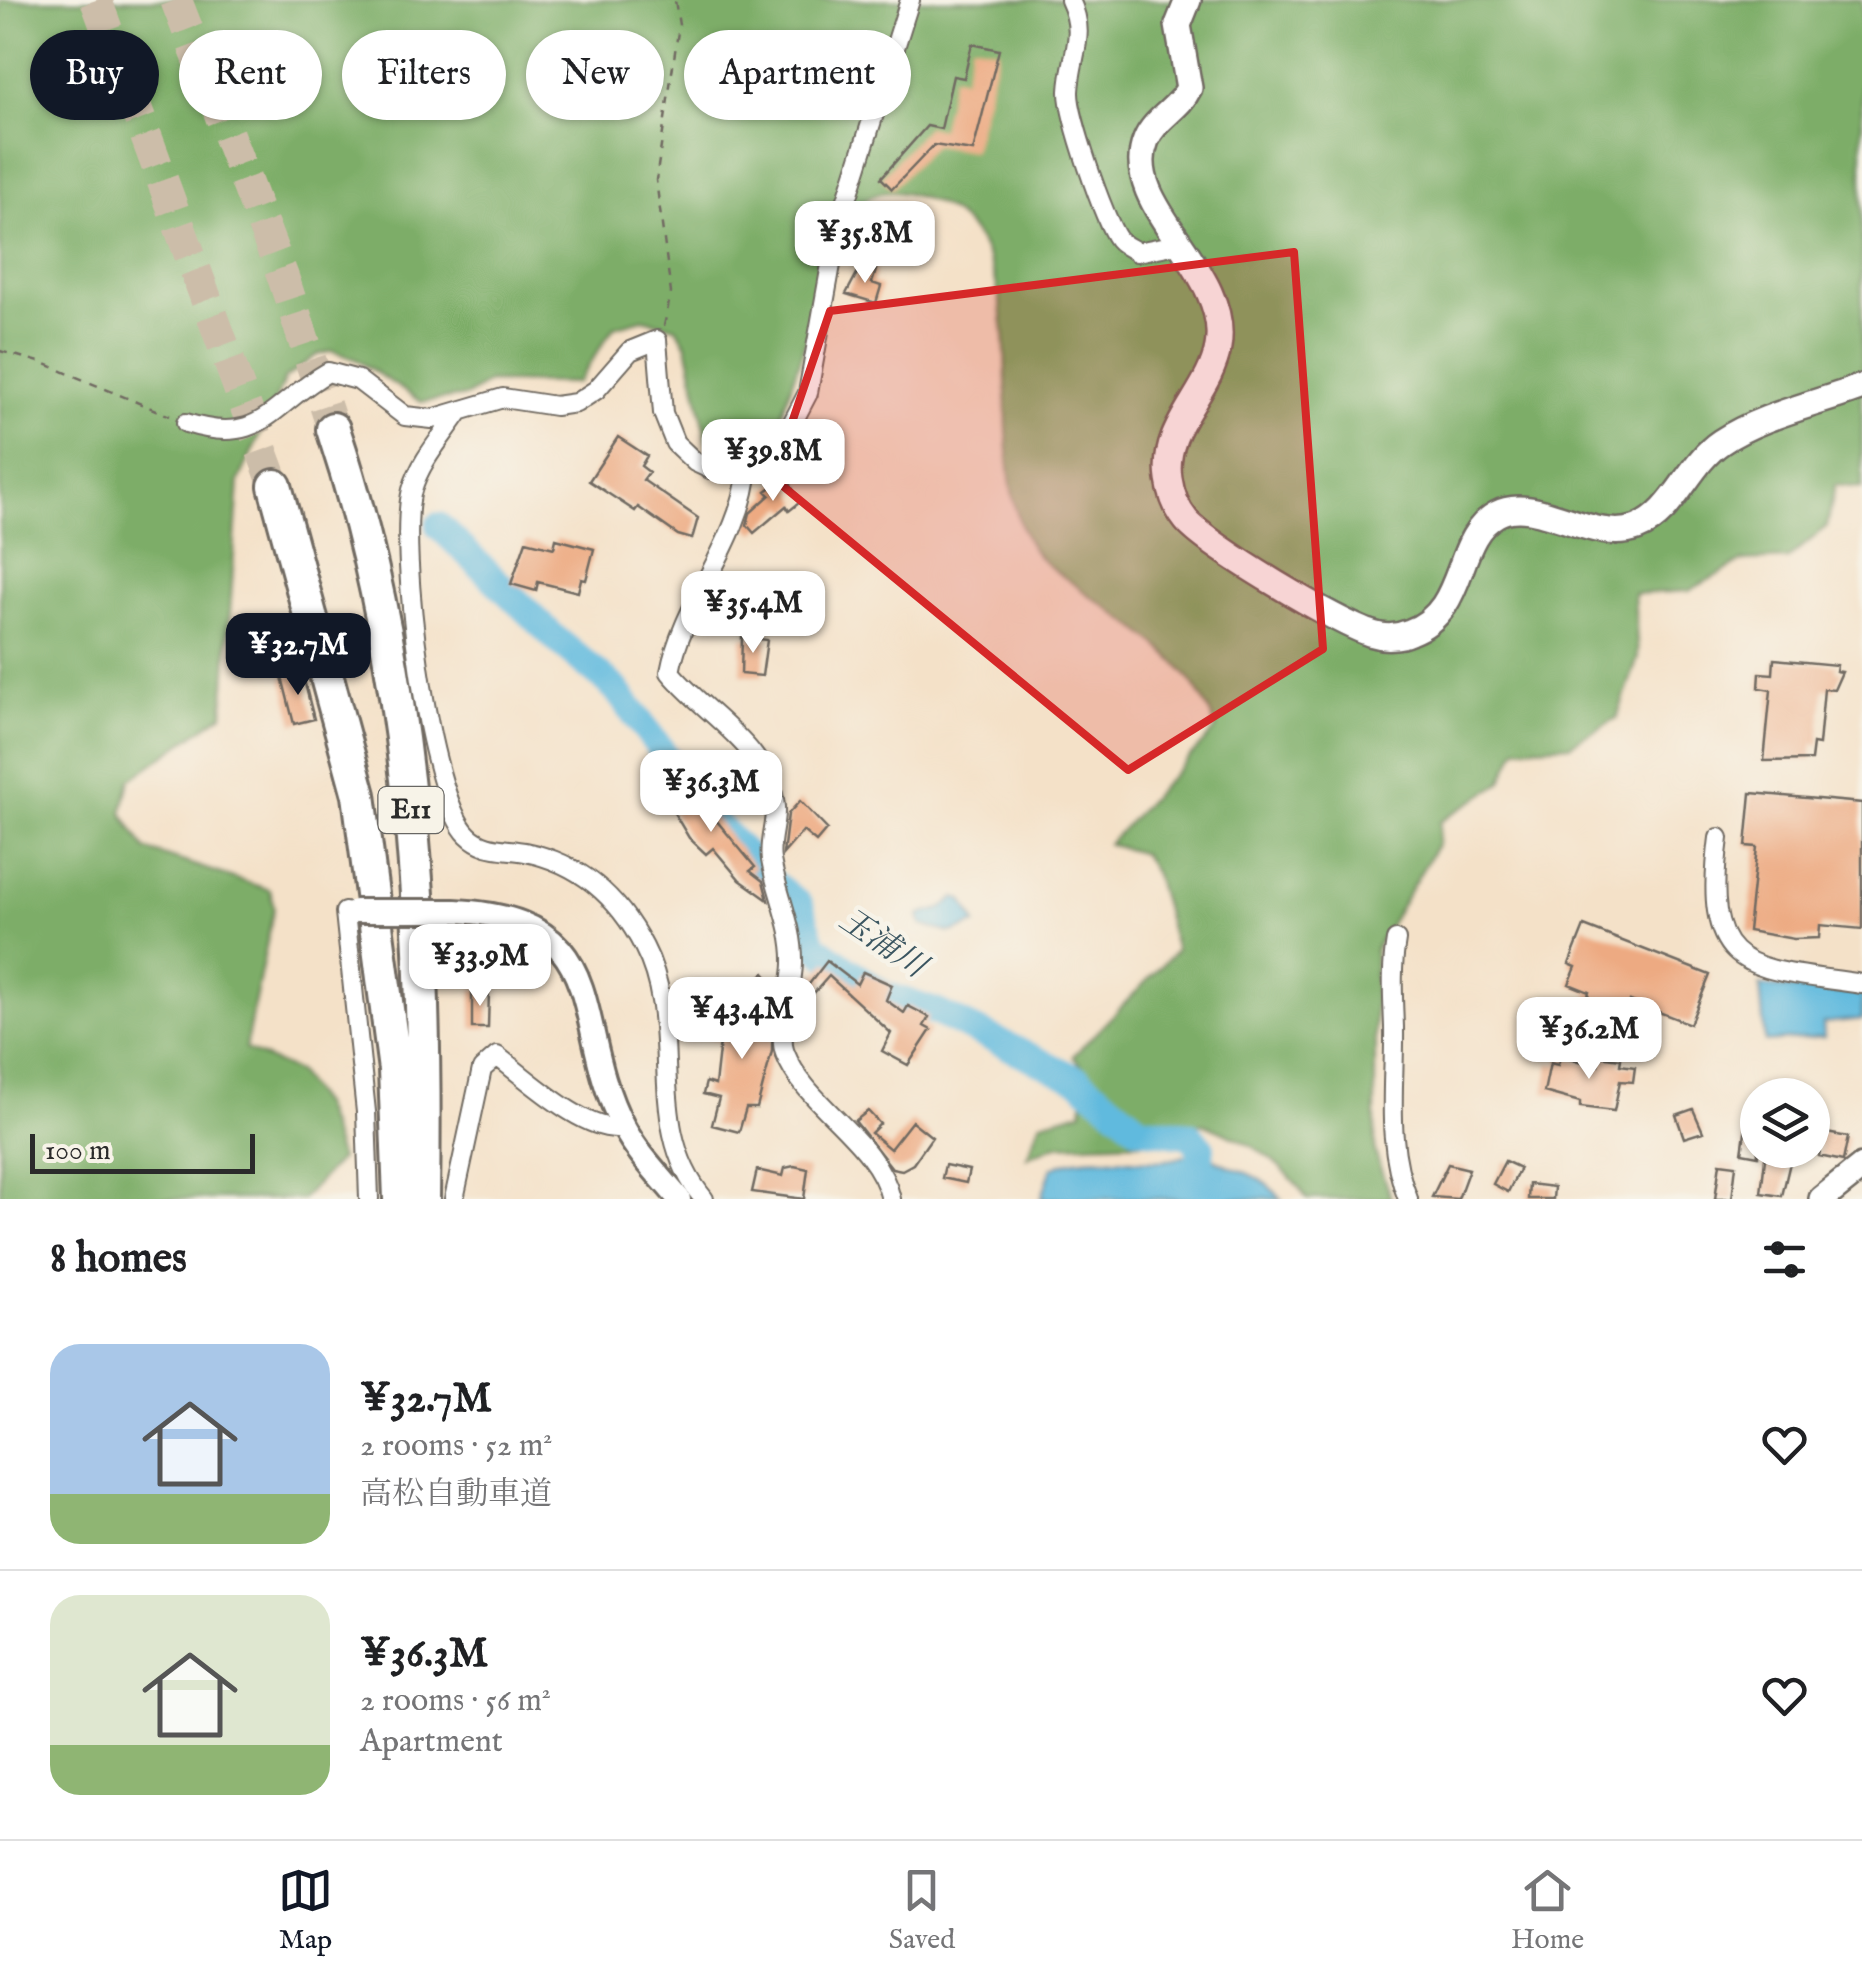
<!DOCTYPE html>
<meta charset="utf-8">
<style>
:root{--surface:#fff;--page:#f6f6f6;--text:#202124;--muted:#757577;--line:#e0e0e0;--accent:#111827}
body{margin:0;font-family:"IM FELL English","Noto Serif JP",serif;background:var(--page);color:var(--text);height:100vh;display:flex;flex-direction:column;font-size:38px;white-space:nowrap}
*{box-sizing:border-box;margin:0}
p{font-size:32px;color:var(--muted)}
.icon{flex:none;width:55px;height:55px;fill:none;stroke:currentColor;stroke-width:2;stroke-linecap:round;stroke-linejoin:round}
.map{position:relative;height:1199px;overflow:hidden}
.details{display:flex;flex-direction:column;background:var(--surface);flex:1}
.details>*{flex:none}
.banner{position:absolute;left:30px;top:30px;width:1000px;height:90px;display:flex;gap:20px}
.controls{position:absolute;left:1740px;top:1078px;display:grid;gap:20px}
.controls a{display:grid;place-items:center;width:90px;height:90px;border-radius:50%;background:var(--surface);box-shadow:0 2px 8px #0004;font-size:50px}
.scale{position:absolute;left:30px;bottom:25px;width:225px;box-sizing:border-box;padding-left:10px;border:5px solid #2b2b2b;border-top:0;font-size:28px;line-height:35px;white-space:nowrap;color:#2b2b2b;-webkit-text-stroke:8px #f7f3e8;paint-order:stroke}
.price{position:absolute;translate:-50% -85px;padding:0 22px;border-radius:20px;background:#fff;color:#222;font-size:32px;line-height:65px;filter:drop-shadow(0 2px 5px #0008)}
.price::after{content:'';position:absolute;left:50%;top:60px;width:30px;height:22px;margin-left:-15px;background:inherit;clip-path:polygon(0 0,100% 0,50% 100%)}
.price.active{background:var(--accent);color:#fff}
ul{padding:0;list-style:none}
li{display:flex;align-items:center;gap:30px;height:250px;padding:0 50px}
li+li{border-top:2px solid var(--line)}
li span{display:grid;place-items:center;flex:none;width:280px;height:200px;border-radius:30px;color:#555}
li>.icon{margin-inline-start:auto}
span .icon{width:120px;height:120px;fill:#fffc;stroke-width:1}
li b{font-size:42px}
h2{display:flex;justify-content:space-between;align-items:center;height:120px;padding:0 50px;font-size:42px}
.chip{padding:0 35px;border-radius:45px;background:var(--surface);box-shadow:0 2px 8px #0004;font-size:35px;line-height:90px}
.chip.active{background:var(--accent);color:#fff}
.tabs{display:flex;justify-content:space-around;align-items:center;height:140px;border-top:2px solid var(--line);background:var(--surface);font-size:28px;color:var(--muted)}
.tabs a{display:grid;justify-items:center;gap:5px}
.tabs .active{color:var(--accent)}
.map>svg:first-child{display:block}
.forest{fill:#7dad67;stroke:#546c49;stroke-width:2.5}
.water{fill:#60bade;stroke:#467284;stroke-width:2.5}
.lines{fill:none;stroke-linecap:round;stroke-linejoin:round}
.river{stroke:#60bade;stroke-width:28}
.building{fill:#edaa82}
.motorway-tunnel{stroke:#ccbda9;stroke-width:32;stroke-dasharray:32 16;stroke-linecap:butt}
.minor-casing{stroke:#716b62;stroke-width:22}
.tertiary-casing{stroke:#716b62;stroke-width:28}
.secondary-casing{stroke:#716b62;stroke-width:30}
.motorway-casing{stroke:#716b62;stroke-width:38}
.path{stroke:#716b62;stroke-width:2.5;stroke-dasharray:8 8;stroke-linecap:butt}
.minor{stroke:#fff;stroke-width:18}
.tertiary{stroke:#fff;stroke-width:22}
.secondary{stroke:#fff;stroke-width:25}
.motorway{stroke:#fff;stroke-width:32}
.tertiary-bridge-casing{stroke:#716b62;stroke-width:28;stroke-linecap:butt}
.tertiary-bridge{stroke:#fff;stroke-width:22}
.marked{fill:#d62828;fill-opacity:0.2;stroke:#d62828;stroke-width:8;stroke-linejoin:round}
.labels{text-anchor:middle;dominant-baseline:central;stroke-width:9;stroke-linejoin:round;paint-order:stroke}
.shield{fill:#f7f3e8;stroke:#686764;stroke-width:2.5}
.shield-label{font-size:28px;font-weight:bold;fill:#2b2b2b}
.water-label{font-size:32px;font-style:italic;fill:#3b5661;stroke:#f7f3e8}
</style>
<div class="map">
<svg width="1862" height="1199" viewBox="0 0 1862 1199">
<rect width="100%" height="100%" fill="#f7f3e8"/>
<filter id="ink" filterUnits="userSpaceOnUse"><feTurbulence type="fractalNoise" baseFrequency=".01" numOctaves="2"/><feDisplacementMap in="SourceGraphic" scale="20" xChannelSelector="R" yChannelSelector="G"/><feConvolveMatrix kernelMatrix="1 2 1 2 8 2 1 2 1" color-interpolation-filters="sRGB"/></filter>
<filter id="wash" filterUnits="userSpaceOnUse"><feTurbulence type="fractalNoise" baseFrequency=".0048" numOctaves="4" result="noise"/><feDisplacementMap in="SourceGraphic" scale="40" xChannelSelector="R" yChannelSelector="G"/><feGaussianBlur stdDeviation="2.25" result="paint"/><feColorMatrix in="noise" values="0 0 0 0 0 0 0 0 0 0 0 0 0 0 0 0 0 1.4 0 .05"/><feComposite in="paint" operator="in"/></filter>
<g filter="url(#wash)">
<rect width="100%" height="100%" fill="#f4e1c8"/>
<path class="forest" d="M0,0H1862V488L1835,485L1827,526L1788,559L1743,561L1689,591L1634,594L1638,658L1617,718L1569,745L1517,748L1501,783L1440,822L1438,843L1375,949V1152L1391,1199H1307C1282,1159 1244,1139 1202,1123L1168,1141L1057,1145L1027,1157L1041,1122L1082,1111L1087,1072L1073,1056L1176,951L1155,874L1143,854L1108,844L1216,729C1194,660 1131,625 1075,585C1059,573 1040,562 1030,545C971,448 1064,221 902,193C870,188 857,204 843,229L776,431C765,450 749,455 727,459L709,449L687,345L676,327L643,319L614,327L577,383L488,382L467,396L421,402L355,359L332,351L317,355L285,378L239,481L223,714L130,780L122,813L145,849L270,890L274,908L245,1049L297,1072L322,1106L340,1159L302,1199H0Z"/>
<path class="water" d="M955,898L963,900L976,924L951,933L921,925L919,915L941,909Z
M1760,986L1862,994V1019L1823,1023L1824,1037L1765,1042Z
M1201,1148C1221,1172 1253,1164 1281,1199H1041L1052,1168C1099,1143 1156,1178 1201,1148Z"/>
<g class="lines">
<path class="river" d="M439,526L557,640L615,688L714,821L772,883L800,905L813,945L883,994L936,1012L1079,1080L1139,1128L1190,1135L1201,1148L1198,1177L1214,1199"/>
</g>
<g id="blocks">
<path class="building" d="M972,44L999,50L973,151L934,145L892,189L881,178L927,126L941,129L953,76L964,78Z
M861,266L876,270L872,283L881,286L876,303L846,294Z
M618,437L647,456L641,466L649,472L643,480L698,518L692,539L678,535L638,507L635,511L589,481Z
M787,476L799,503L789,511L786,506L754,533L747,525L750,513L770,495L766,491Z
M556,539L594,549L586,580L581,579L578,592L538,582L536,591L511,584L526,541L554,548Z
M742,637L767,640L762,676L741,674Z
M1774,659L1837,665L1836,671L1842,672L1834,690L1824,689L1819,745L1813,744L1811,760L1764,761L1771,690L1759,688L1760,673L1773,674Z
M302,672L314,719L294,724L282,677Z
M679,779L696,806L701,802L755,867L750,871L763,881L768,900L740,880L713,848L706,854L689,838L661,791Z
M1751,793L1862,803V929L1820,925L1819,938L1794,939L1748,931L1757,847L1746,846Z
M800,801L827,829L816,842L803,831L783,854L788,814Z
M1584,926L1710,975L1690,1024L1630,1001L1622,1029L1582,1018L1589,992L1569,984L1576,967L1569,964Z
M827,961L857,984L863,972L892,985L886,1000L904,1013L908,1006L929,1017L924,1026L931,1030L908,1065L882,1051L891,1033L829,976L813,994L806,988Z
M764,973L777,988L773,997L772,1051L757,1108H746L739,1132L712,1125L719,1098L703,1094L706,1082L715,1085L720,1041L708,1038L709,1025L713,1010L729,1014L722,1037L748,1033L765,998L754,982Z
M472,989L489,990L488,1028H472Z
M1599,1056L1621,1059L1620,1065L1635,1067L1633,1082L1620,1081L1614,1111L1580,1107V1102L1544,1092L1550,1063L1558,1065L1560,1057L1598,1065Z
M1693,1109L1703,1132L1684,1138L1676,1115Z
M868,1111L880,1124L871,1133L890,1149L912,1121L932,1137L913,1164L902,1170L892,1168L855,1121Z
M1748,1111H1756L1758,1156L1742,1153Z
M1816,1131L1848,1137L1843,1161L1819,1156L1821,1146L1813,1143Z
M1766,1150H1793L1782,1196L1761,1193Z
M1505,1161L1520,1168L1508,1192L1493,1184Z
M1720,1163L1736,1165L1732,1199H1715Z
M1448,1164L1469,1169L1458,1199L1432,1197Z
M945,1165L969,1170L966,1183L942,1178Z
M794,1166L808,1169L804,1199L752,1192L757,1170L783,1176L785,1168Z
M1529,1184L1554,1187L1553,1199H1528Z"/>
</g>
</g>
<g filter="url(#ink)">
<use href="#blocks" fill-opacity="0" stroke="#716b62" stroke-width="2.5"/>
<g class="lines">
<path class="motorway-tunnel" d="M96,0L275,486
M176,0L283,277L333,429"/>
<g class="minor-casing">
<path id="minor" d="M1070,0C1087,36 1071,54 1069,91C1068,115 1104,220 1118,239C1123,245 1131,248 1137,252L1183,243
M459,412C443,436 420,461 412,490C397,545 428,797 468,835C484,851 504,848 525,852C580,863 619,898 644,947C686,1027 642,1126 704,1199
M186,423C262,447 270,405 328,372L358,380L405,416L432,419L503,398L555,406L576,403L596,390L630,351L657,340L663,413L675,443L695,462L710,469L748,467L782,443L808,393L837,231L910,0
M748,467C742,541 683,601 670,672C704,714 770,747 775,807C776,825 768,842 771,860C777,895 794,927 793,963C793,987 777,1034 785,1053C805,1106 878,1140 891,1199
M1719,838C1701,976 1750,967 1862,984
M345,912L366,1112L369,1199
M1396,940C1391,970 1393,996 1394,1027C1395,1086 1385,1143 1408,1199
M454,1199L482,1069L497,1056C525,1077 588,1136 623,1127"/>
</g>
<g class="tertiary-casing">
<path id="tertiary" d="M454,911C617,918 569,1024 623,1126C637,1153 660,1176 679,1199"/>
</g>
<g class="secondary-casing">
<path id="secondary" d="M1188,0L1178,25L1189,88C1179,109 1155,118 1146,140C1119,206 1232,270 1218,347C1210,394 1161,427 1169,479C1171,493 1177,509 1186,520C1206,545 1342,626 1373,634C1385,638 1399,637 1410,632C1469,610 1452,539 1497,514C1535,493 1592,545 1637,528C1674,514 1688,464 1721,442C1761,415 1817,404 1862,387
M1822,1199L1862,1167"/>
</g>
<g class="motorway-casing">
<path id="motorway" d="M333,429C415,676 427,942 423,1199
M275,486L359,795L395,1070L400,1199"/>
</g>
<path class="path" d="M664,326L671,293L656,180L679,25L675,0
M0,351L43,363L170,416"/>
<use href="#minor" class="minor"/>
<use href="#tertiary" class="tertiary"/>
<use href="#secondary" class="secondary"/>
<use href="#motorway" class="motorway"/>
<g class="tertiary-bridge-casing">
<path id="tertiary-bridge" d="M356,911H454"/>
</g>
<use href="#tertiary-bridge" class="tertiary-bridge"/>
</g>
</g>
<path class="marked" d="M1294,252L1323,649L1128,770L773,478L830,311Z"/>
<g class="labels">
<rect class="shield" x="378.5" y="787" width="65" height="46" rx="8"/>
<g class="shield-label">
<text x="411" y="810">E11</text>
</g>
<g class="water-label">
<text transform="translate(882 944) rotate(34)">玉浦川</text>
</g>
</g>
</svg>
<div class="controls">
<a><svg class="icon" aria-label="layers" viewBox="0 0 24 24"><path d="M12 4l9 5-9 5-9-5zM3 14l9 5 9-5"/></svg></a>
</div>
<div class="scale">100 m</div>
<b class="price" style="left:865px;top:286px">¥35.8M</b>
<b class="price" style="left:773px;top:504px">¥39.8M</b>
<b class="price" style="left:753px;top:656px">¥35.4M</b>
<b class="price active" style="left:298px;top:698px">¥32.7M</b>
<b class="price" style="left:711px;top:835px">¥36.3M</b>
<b class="price" style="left:480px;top:1009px">¥33.9M</b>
<b class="price" style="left:742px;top:1062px">¥43.4M</b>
<b class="price" style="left:1589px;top:1082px">¥36.2M</b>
<div class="banner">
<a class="chip active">Buy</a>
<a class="chip">Rent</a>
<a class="chip">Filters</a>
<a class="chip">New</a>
<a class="chip">Apartment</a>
</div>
</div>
<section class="details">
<h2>8 homes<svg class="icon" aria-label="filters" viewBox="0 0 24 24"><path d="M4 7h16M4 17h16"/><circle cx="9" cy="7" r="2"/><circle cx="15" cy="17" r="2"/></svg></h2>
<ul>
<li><span style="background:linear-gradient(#a9c7e8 75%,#8fb573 0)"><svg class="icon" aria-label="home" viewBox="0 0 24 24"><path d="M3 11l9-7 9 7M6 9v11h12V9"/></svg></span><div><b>¥32.7M</b><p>2 rooms · 52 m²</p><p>高松自動車道</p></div><svg class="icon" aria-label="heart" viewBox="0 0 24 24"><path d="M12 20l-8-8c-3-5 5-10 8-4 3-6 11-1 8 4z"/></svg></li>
<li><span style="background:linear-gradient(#dfe7d0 75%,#8fb573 0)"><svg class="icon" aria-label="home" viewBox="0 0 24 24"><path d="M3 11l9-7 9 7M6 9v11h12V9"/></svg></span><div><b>¥36.3M</b><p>2 rooms · 56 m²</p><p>Apartment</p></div><svg class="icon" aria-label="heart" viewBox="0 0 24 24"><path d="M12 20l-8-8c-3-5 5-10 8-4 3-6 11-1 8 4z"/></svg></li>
</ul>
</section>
<nav class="tabs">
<a class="active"><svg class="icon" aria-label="map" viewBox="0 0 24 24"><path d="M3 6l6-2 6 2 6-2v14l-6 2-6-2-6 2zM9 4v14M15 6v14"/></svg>Map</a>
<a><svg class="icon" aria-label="saved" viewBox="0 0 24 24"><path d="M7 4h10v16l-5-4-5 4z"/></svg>Saved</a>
<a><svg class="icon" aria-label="home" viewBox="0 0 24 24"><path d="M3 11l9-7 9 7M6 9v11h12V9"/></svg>Home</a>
</nav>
